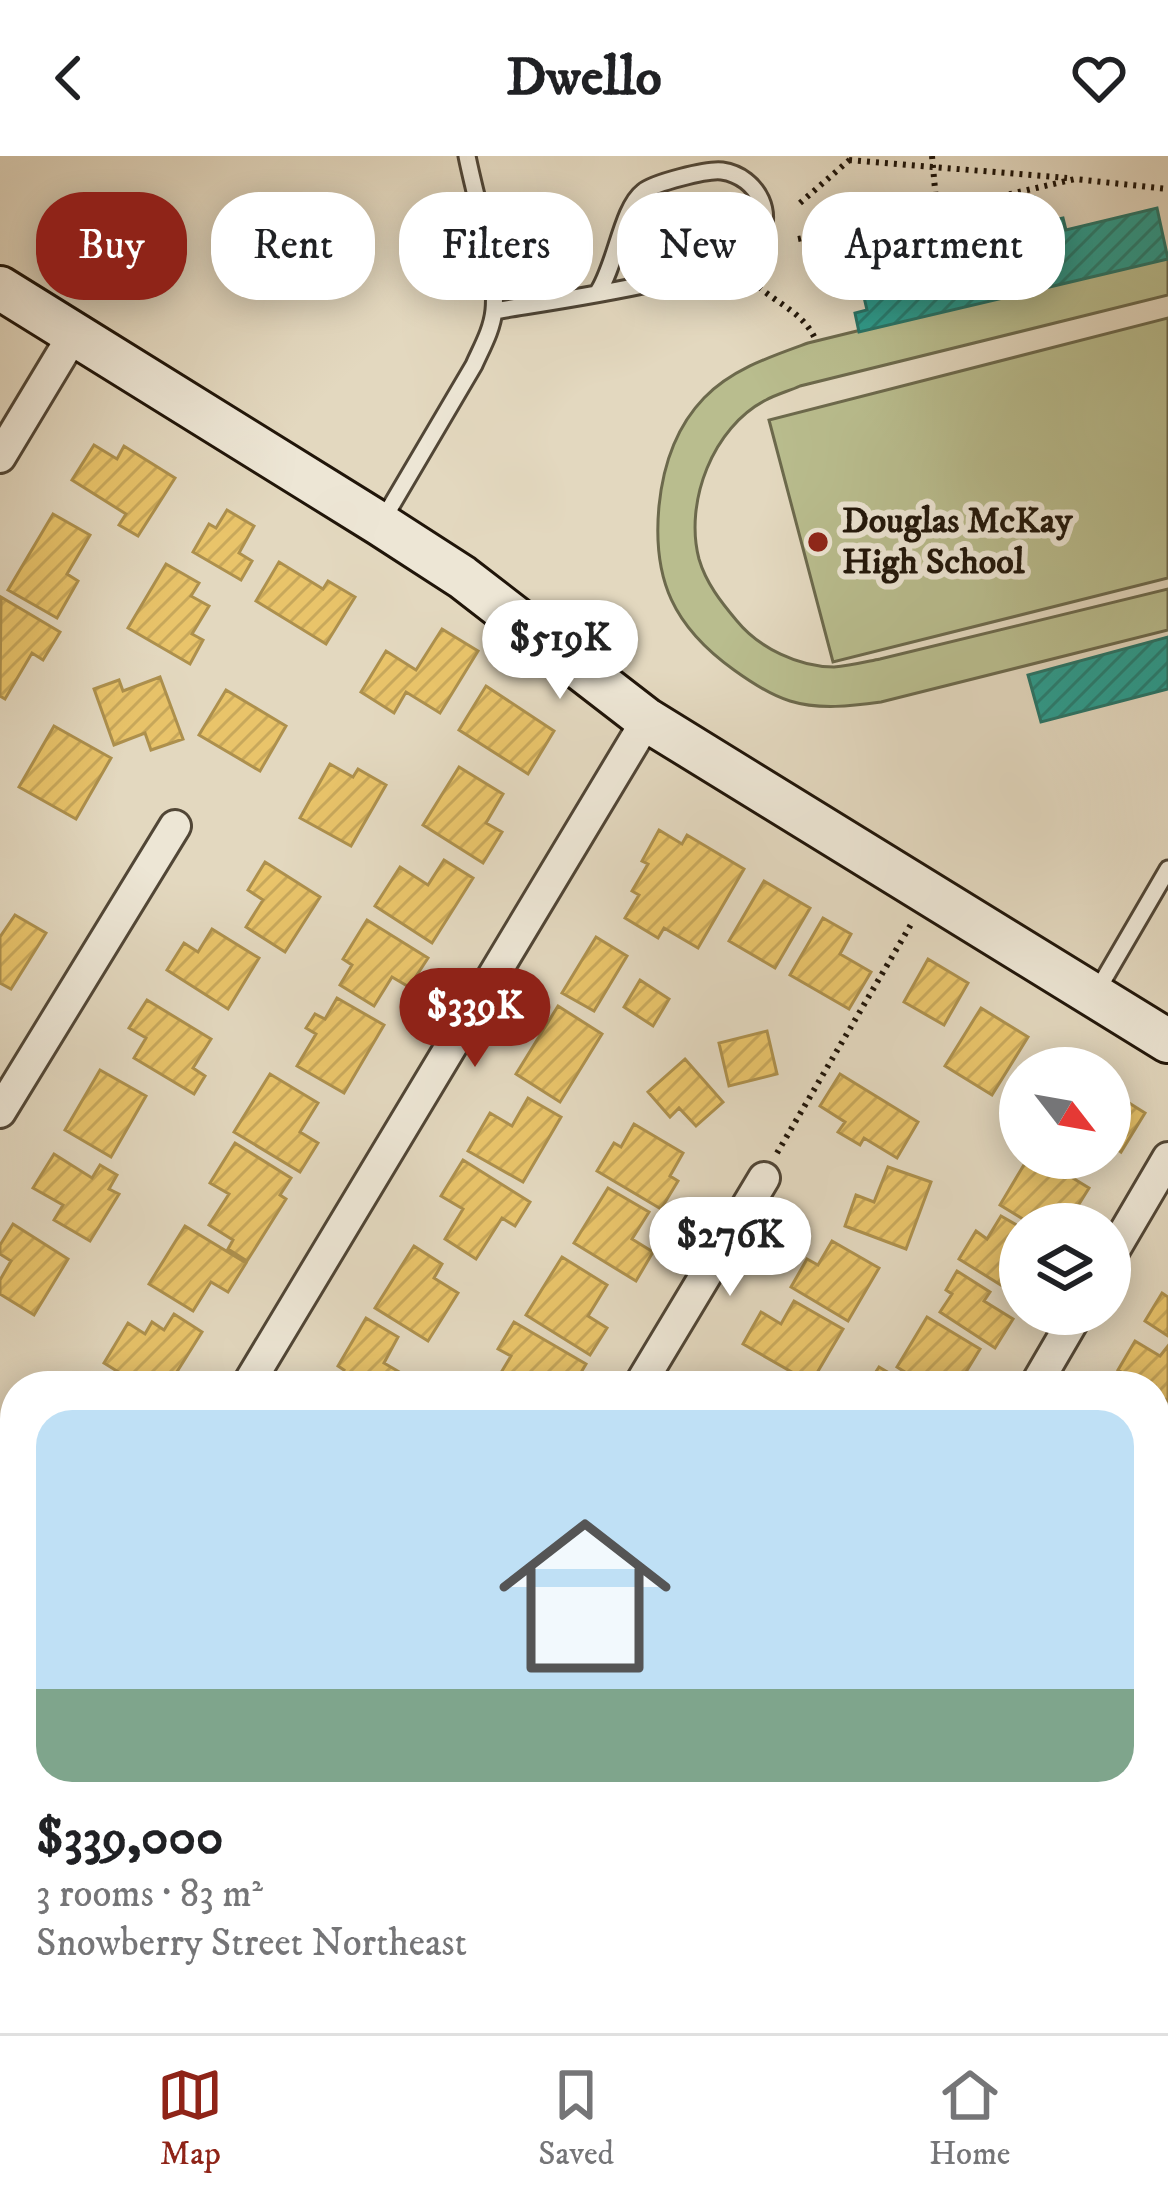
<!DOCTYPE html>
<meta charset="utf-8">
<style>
:root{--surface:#fff;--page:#f2f2f2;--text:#202124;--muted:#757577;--line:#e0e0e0;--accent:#8f2418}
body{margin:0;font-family:"IM FELL DW Pica",serif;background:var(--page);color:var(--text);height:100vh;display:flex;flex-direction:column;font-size:45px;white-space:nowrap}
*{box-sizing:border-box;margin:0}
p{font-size:39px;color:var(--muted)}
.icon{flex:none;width:66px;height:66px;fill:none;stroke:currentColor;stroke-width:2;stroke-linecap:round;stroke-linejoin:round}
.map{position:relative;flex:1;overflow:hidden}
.side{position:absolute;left:0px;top:1215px;width:1170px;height:663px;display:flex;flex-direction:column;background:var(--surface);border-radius:48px 48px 0 0;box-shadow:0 6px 30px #0003}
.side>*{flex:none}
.top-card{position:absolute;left:36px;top:36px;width:1098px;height:108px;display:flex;gap:24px}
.needle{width:78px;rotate:121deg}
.buttons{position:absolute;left:999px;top:891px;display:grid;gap:24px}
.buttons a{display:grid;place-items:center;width:132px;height:132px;border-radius:50%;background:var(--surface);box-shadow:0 6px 30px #0003;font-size:60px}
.price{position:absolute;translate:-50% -102px;padding:0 27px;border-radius:42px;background:#fff;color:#222;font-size:39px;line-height:78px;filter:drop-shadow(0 3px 6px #0008)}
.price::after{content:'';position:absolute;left:50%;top:72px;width:36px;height:27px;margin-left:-18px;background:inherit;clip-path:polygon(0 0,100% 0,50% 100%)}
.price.active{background:var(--accent);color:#fff}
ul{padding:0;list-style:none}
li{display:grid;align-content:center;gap:24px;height:636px;padding:0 36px}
li span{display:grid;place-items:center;height:372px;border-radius:36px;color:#555}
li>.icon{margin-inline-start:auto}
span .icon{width:216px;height:216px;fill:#fffc;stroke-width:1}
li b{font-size:51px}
.tag{padding:0 42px;border-radius:48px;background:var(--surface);box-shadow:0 6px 30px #0003;font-size:42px;line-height:108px}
.tag.active{background:var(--accent);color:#fff}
header{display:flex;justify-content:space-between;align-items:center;height:156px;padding:0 36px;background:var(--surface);font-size:54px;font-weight:700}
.dock{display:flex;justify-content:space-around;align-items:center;height:168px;border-top:3px solid var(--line);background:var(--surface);font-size:33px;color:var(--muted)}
.dock a{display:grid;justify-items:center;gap:6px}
.dock .active{color:var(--accent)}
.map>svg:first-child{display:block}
.pitch{fill:#b9bd8e;stroke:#6c694c;stroke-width:3}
.homes{fill:url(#homes-hatch);stroke:#ad904d;stroke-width:3}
.schools{fill:url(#schools-hatch);stroke:#277467;stroke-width:3}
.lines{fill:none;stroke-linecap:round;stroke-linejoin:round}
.lane-casing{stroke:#514636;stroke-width:21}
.street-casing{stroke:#514636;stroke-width:36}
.secondary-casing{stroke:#201509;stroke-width:48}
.path{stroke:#201509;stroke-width:6;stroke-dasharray:3 6;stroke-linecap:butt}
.lane{stroke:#ede6d5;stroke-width:15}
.street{stroke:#ede6d5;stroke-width:30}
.secondary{stroke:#ede6d5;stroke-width:42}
.poi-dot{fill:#8f2418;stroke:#ede6d5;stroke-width:4.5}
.labels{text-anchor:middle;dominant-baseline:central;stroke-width:12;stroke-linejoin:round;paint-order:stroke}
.poi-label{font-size:36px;font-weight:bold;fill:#201509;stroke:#ede6d5;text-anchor:start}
</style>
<header><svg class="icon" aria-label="back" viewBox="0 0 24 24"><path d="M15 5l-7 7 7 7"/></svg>Dwello<svg class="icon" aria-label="heart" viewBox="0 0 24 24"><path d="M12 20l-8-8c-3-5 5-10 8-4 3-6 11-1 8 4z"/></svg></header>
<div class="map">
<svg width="1168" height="1877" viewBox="0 0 1168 1877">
<defs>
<pattern id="homes-hatch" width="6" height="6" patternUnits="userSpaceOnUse" patternTransform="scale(3)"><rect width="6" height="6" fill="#e9c46a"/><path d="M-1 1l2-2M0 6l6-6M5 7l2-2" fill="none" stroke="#c8a85b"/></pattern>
<pattern id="schools-hatch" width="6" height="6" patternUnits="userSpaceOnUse" patternTransform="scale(3)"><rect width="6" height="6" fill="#2a9d8f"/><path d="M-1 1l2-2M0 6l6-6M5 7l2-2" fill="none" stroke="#247f73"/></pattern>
</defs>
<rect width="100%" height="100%" fill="#e3d8bf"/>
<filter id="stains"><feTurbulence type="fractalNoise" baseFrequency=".00167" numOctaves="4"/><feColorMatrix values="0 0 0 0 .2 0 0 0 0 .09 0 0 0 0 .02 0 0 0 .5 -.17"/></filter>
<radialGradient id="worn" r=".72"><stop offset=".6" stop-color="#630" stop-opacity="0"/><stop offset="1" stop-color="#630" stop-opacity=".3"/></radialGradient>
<path class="pitch" d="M1168,99V139L800,230C789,235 777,238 766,244C713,271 684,346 699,403C706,427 721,446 737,465C759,492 799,511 834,511C849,510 865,506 880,503L1168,433V474L881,546C852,550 819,554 790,545C770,539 752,527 734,514C674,471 652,424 659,350C663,310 675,272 704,242C732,213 772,200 808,187Z
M1168,162V422L833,506L769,264Z"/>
<path class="homes" d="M94,289L117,303L124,290L175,322L138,380L119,369L126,358L72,324Z
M227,354L254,370L239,397L252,405L241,424L193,396L209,368L216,372Z
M53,358L90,379L67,418L78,425L57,462L8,434Z
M279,406L323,433L328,425L355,441L326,488L256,445Z
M166,408L199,427L191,440L209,450L192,478L203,484L190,508L128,472Z
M1,441L60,476L43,504L32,497L5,543L0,540Z
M442,473L478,495L440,557L406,536L394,557L361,536L386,495L416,514Z
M160,521L183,583L151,594L145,577L114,589L94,533L119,524L123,535Z
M486,530L554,575L528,618L459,574Z
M226,534L286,570L260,615L199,579Z
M54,570L111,602L76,663L19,631Z
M330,608L353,621L358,613L386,629L351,690L300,662Z
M459,611L503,638L486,667L502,676L483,707L423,669Z
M659,674L682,688L687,679L744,713L698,792L664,772L658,782L625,762L639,739L632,735L648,708L642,705Z
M444,704L473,722L432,787L375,750L400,711L428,729Z
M265,706L320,741L285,796L246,771L263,744L248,734Z
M764,725L810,752L775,812L729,785Z
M15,759L46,777L11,833L0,827V781Z
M823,762L851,778L840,798L871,816L849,853L790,819Z
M367,764L428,802L409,831L392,821L374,850L340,829L352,809L343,803Z
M212,773L259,802L228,853L167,814L184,787L198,796Z
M596,781L627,800L594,855L562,837Z
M928,803L968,827L944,869L904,846Z
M640,824L669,843L653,870L624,851Z
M337,842L384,869L344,937L297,910L316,878L306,872L315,858L325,863Z
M147,844L211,883L193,912L205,920L194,938L134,902L146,882L129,872Z
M558,850L602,878L560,946L516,918Z
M981,852L1028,881L992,939L945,910Z
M767,875L777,918L729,930L719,887Z
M685,903L723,946L696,970L679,952L670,961L648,936Z
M100,914L146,940L111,1001L65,974Z
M270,918L318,947L300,976L318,987L300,1016L234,976Z
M840,918L918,966L897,1002L864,982L860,989L838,976L845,966L820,950Z
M1110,935L1145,957L1121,996L1113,990L1110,995Z
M528,942L561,961L523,1026L468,995L490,957L512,970Z
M634,968L683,997L670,1020L678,1025L661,1053L597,1015L614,987L621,991Z
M235,987L291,1022L280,1039L286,1043L247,1105L228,1093L233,1084L209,1069L229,1038L210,1027Z
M54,998L92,1022L100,1009L117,1019L109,1033L119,1038L90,1085L54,1064L63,1049L33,1032Z
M1028,1002H1040L1089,1032L1071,1061L1059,1053L1050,1068H1031L1000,1049Z
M463,1004L530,1046L515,1070L502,1062L476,1103L445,1083L463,1053L441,1040Z
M888,1011L931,1026L906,1093L845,1070L856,1039L874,1046Z
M608,1032L649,1056L632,1083L653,1096L636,1125L574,1087Z
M1001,1060L1020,1071V1141L959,1103L976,1075L987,1083Z
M13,1068L68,1103L34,1159L0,1138V1124L11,1105L0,1098V1089Z
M185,1070L246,1107L228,1136L211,1126L193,1155L149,1128Z
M832,1085L879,1112L848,1165L791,1131L807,1103L818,1109Z
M414,1090L442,1108L434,1122L458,1137L428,1185L375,1152Z
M562,1101L607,1129L588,1160L607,1172L590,1199L526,1159Z
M957,1115L990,1136L984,1145L1013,1163L995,1192L940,1156L952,1138L946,1134Z
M1162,1137L1168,1141V1180L1145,1165Z
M794,1145L843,1173L811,1227L743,1188L761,1156L781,1168Z
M174,1158L202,1176L168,1230H141L104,1207L128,1167L145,1178L152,1166L164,1174Z
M927,1161L980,1193L966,1216L976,1222L971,1230H927L897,1211Z
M366,1162L398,1181L384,1207L413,1224L410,1230H335L344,1214L338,1210Z
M514,1166L586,1208L573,1230H557L547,1224L544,1230H493L511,1200L498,1193Z
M1135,1185L1160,1200L1168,1190V1245L1155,1237V1230H1144L1118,1214Z
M879,1211L911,1230H867Z
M1155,1246L1168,1254L1166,1308L1155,1301Z
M1155,1473L1168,1481V1522L1157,1516L1155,1520Z
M0,1488L15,1498V1514L0,1538Z
M1155,1844L1168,1852V1877H1134L1120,1866L1122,1863H1155Z
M34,1863H75L97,1877H25Z
M105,1863H149L140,1877H127Z
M471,1863H539L530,1877H493Z
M550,1863H611L617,1867L611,1877H542Z
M882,1863H982L974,1877H897L890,1873L892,1869Z"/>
<path class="schools" d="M1034,41L1040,67L1063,62L1066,74L1157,52L1168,103L859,176L855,157L867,154L860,124L963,99L955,60Z
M1168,481V533L1041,566L1028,519Z"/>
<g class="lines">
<g class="lane-casing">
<path id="lane" d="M494,155C545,146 722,123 753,90C779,62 758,20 722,15C708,13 653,27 643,36C622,52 616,109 598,136
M381,367L474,209C482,191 492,174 494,154C498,115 475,41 467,0
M1097,835L1168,713"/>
</g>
<g class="street-casing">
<path id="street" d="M0,301L74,178
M0,956L175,670
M1110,1101L1168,1002
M247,1230L647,564
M639,1230L764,1022
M1035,1230L1077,1158
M0,1407L15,1416
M1155,1679L1168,1657
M743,1863L766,1877
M240,1877L255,1863
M1036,1877L1045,1863"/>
</g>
<g class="secondary-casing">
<path id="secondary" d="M0,132L380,368L462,421L647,564L1168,885"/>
</g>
<path class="path" d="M932,0L937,55
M849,4L1067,22
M800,47L854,0
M798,83L937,55L1075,23L1168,33
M759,131C781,150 805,158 816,185
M777,997L913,765"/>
<use href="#lane" class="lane"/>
<use href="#street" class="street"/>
<use href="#secondary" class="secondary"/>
</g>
<circle class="poi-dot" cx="818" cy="386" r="12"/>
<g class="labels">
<g class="poi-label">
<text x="842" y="365">Douglas McKay<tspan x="842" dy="41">High School</tspan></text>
</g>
</g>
<rect width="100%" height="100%" filter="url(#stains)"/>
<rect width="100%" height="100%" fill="url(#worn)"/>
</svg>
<div class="buttons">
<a><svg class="needle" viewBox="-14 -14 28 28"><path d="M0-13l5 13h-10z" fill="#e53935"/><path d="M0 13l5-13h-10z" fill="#757577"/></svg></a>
<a><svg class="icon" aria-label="layers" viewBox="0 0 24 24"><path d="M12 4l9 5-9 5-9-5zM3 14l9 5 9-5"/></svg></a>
</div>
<b class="price" style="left:560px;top:546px">$519K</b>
<b class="price active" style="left:475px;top:914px">$339K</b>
<b class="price" style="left:730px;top:1143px">$276K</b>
<div class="top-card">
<a class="tag active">Buy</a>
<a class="tag">Rent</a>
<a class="tag">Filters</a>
<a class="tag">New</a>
<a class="tag">Apartment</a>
</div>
<section class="side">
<ul>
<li><span style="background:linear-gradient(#bfe0f5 75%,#7fa58c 0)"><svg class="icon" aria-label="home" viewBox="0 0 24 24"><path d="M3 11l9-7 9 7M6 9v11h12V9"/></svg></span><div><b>$339,000</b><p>3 rooms · 83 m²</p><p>Snowberry Street Northeast</p></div></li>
</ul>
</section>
</div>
<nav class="dock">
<a class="active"><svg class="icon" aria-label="map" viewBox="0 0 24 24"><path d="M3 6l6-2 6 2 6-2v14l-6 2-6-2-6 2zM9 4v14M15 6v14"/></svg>Map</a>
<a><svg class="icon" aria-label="saved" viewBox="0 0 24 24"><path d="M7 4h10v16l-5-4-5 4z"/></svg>Saved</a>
<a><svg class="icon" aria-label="home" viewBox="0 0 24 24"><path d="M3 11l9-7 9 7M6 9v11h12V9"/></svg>Home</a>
</nav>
